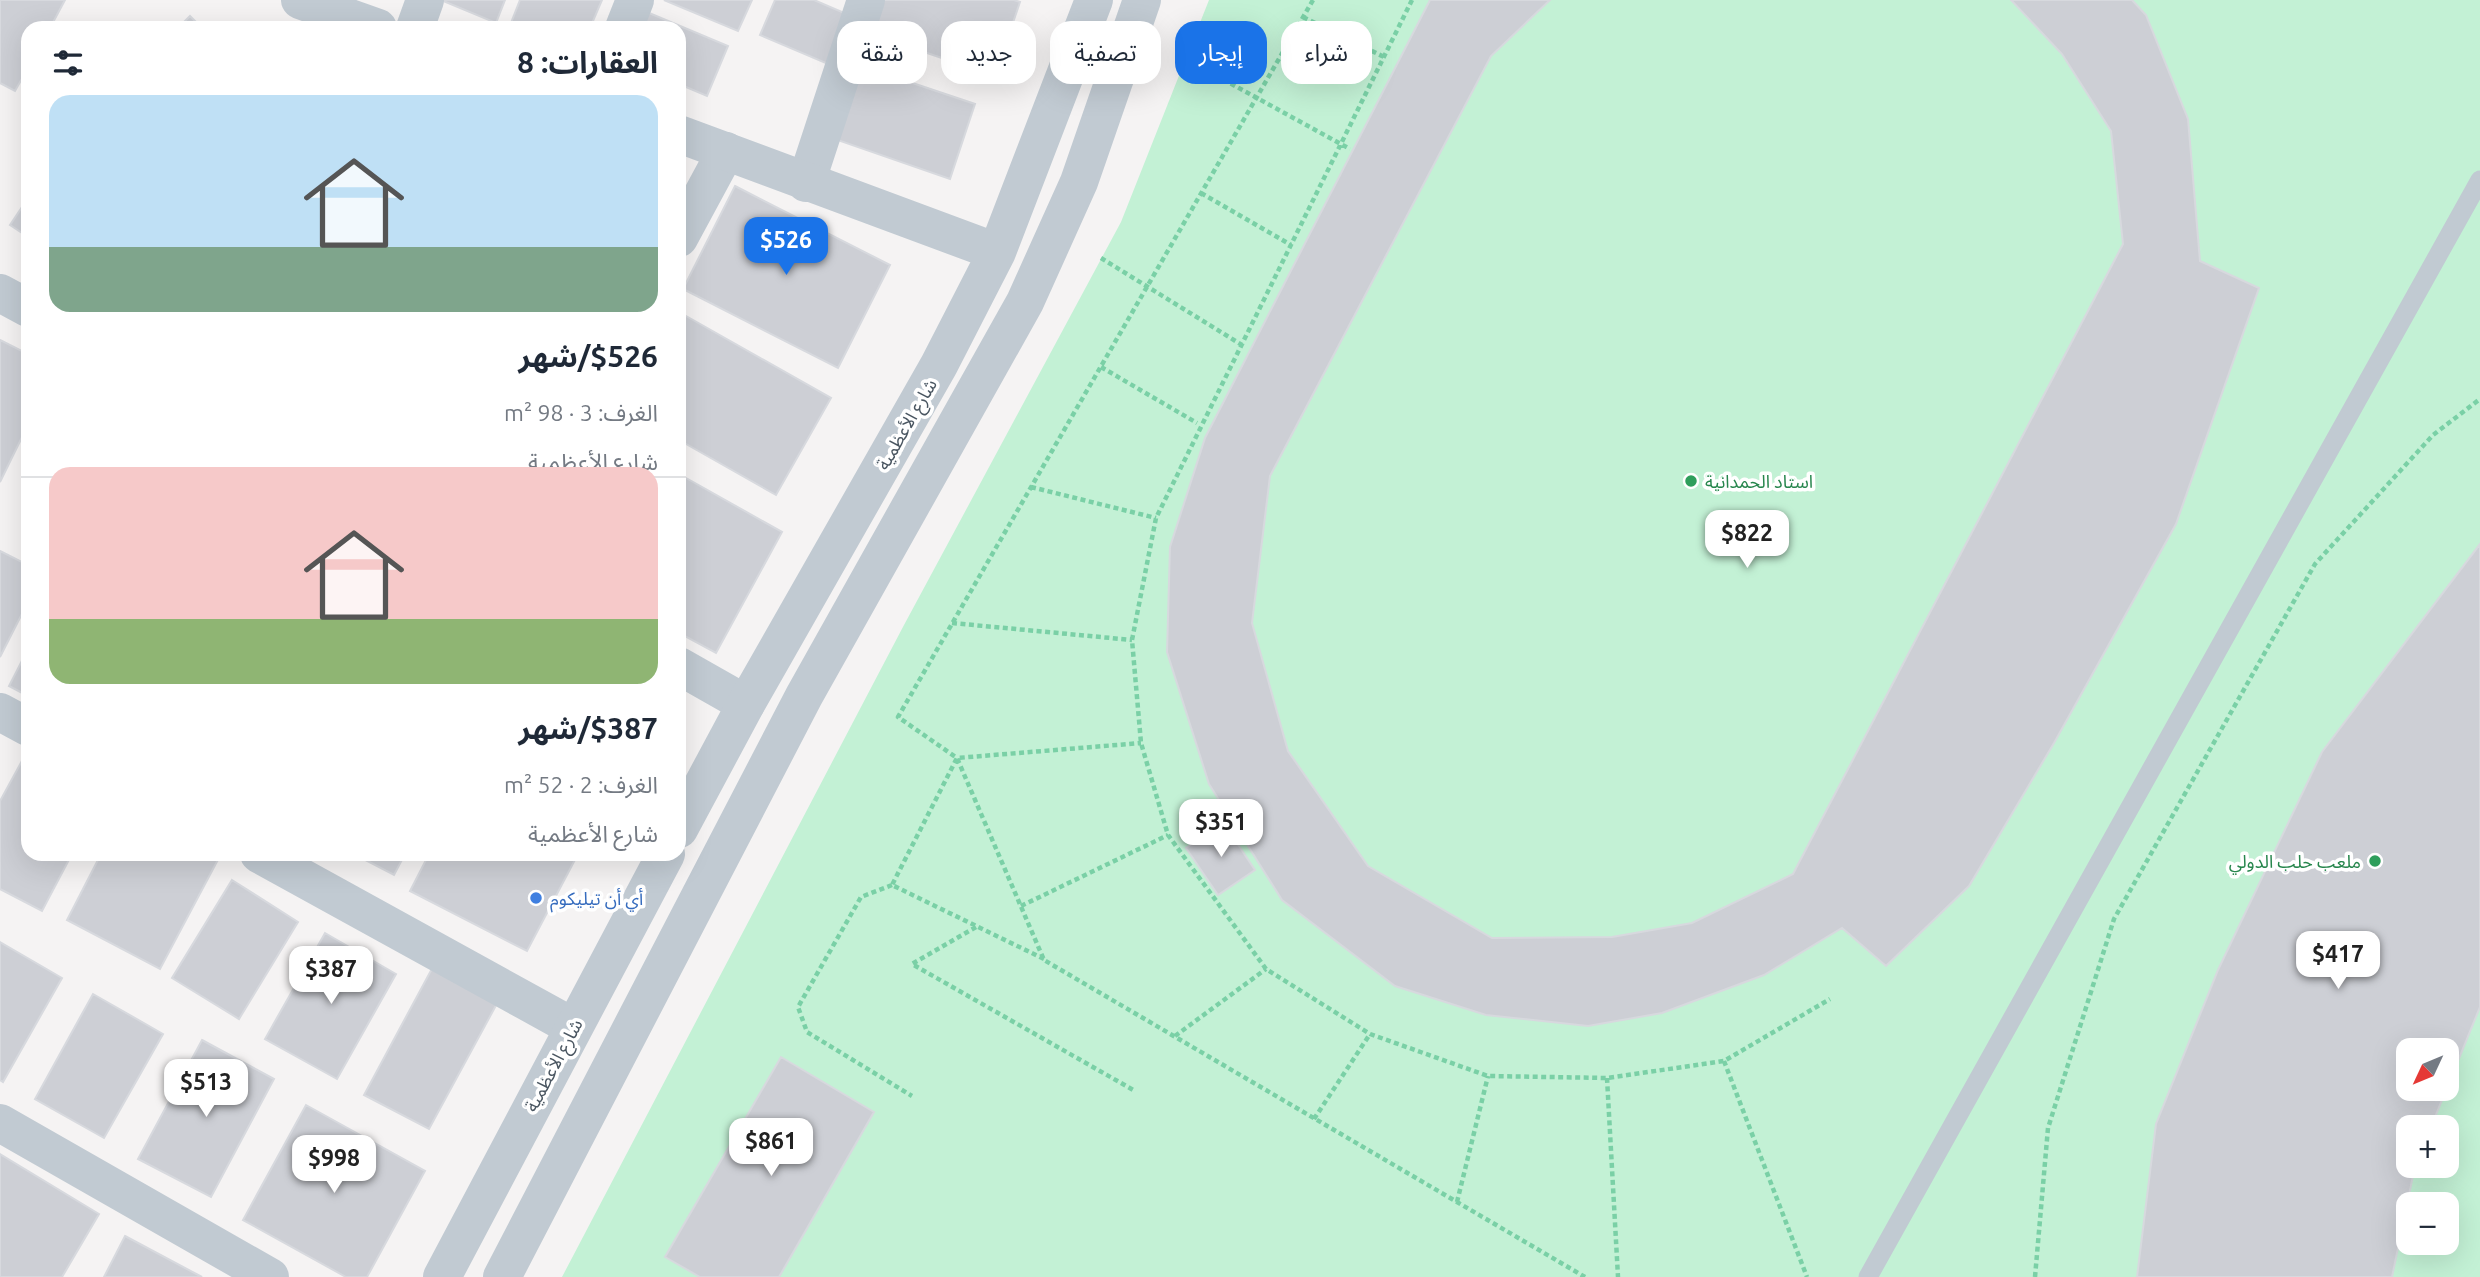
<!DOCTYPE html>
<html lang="ar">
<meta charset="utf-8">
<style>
:root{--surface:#fff;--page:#f2f2f3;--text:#1f2937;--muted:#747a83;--line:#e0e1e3;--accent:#1a73e8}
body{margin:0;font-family:Ubuntu,"Noto Sans Arabic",sans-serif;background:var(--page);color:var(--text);direction:rtl;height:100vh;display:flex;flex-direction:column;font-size:26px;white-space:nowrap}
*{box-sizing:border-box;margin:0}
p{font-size:23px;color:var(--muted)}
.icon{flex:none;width:38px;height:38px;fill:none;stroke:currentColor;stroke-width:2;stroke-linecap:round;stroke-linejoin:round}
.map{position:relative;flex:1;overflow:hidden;direction:ltr}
.drawer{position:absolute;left:21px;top:21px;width:665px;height:840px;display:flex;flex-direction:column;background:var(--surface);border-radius:21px;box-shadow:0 7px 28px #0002;direction:rtl}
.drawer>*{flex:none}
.top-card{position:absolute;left:707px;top:21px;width:665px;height:63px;direction:rtl;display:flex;gap:14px}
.needle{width:46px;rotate:226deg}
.controls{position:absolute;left:2396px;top:1038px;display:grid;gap:14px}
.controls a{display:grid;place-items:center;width:63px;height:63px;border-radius:14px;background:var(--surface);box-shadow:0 7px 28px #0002;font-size:35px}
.price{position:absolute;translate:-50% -60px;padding:0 16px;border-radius:14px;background:#fff;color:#222;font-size:23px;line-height:46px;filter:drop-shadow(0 2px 4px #0008)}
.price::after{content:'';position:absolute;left:50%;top:42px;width:21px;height:16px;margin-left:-10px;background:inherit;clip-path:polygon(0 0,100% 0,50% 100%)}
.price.selected{background:var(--accent);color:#fff}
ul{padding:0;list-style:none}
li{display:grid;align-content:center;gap:14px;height:371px;padding:0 28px}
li+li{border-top:2px solid var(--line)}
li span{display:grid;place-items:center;height:217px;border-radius:21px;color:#555}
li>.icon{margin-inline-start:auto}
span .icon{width:126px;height:126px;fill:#fffc;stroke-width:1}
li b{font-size:30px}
h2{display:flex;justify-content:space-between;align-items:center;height:84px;padding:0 28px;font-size:30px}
.tag{padding:0 24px;border-radius:21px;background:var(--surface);box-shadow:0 7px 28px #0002;font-size:24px;line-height:63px}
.tag.selected{background:var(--accent);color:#fff}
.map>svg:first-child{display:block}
.green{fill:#c3f1d5;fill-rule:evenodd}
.building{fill:#cdcfd5;stroke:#d7d9de;stroke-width:2;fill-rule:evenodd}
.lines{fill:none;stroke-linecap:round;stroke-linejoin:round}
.path{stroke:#7ad0a6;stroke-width:4.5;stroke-dasharray:5 3.5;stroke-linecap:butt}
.service{stroke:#c1cad2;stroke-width:19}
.minor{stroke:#c1cad2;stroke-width:38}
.tertiary{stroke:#c1cad2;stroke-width:38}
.leisure-dot{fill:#2e9e5b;stroke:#fff;stroke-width:2.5}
.shop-dot{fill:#3f7fe0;stroke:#fff;stroke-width:2.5}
.labels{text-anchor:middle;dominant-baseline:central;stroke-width:7;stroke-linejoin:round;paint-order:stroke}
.street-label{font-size:18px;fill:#4a5661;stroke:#fff}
.leisure-label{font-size:18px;fill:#27864d;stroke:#fff;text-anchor:start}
.shop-label{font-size:18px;fill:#366cbe;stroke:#fff;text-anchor:start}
</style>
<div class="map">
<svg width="2480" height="1277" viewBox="0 0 2480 1277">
<rect width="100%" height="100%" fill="#f5f3f3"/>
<path class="green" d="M1209,0H2480V1277H562L904,625L1121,222ZM2408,1050H2446V1088H2408ZM2408,1127H2446V1166H2408ZM2408,1204H2446V1242H2408Z"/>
<path class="building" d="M0,0H65L50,28H28V68L15,91L0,83Z
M441,0H505L496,23Z
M520,0H602L590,28H509Z
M664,0H752L738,31Z
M775,0H814L849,15L828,64L760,35Z
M879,0H1014L1020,2L995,76L868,33Z
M1430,0H1550L1491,56L1270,476L1252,623L1288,751L1368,866L1492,938L1612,937L1692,923L1793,874L2123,244L2111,131L2062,54L2011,0H2132L2146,15L2188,119L2200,261L2259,288L2176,524L2054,743L1969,886L1886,966L1842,928L1764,975L1662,1013L1588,1026L1486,1015L1395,986L1282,900L1209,784L1167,652L1170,547L1205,438Z
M642,10L728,46L707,96L679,84V28H634Z
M190,16L202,28H178Z
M847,61L975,104L950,179L823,135Z
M735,186L890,265L838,368L683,289Z
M28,198V237L10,225Z
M679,312L831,398L776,495L679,440Z
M0,340L28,354V425L0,482Z
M679,474L782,532L716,653L679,633Z
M2480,544V1007L2431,1127H2408V1166H2415L2392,1277H2137L2156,1124L2218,970L2322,752ZM2408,1050H2446V1088H2408Z
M0,551L28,565V602L0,657Z
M28,649V696L9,686Z
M23,759L28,762V854H72L42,911L0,889V801Z
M1223,822L1255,870L1218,895L1186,848Z
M101,854H221L160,969L67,920Z
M354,854H405L394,875Z
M429,854H578L527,951L410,891Z
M232,880L298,922L239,1019L172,978Z
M325,933L396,974L337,1079L265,1039Z
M0,942L62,978L3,1082L0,1080Z
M435,963L500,998L429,1129L364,1095Z
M93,994L163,1034L104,1138L35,1099Z
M202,1040L274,1079L211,1197L138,1159Z
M781,1057L874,1112L779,1277H700L665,1257Z
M306,1105L425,1171L367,1277H346L243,1220Z
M0,1154L99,1214L62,1277H0Z
M125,1236L202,1277H104Z"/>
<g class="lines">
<path class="path" d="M1313,0L898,717L957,758L1044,960L1585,1277
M1412,0L1156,518L1132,640L1141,743L1168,835L1266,969L1370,1034L1488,1076L1607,1078L1724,1061L1830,999
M1303,17L1384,57
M1186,59L1350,149
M1201,193L1291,245
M1101,258L1242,345
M1101,367L1197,423
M1031,487L1156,518
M952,623L1132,640
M892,885L861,897L798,1007L807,1032L912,1096
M1021,906L1168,835
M976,927L912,964L1135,1091
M1044,959L892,885L957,758L1141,743
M1175,1036L1266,969
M1724,1061L1807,1277
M1607,1078L1618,1277
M1314,1119L1370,1034
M1457,1202L1488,1076
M2035,1277L2048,1128L2114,919L2315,564L2433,435L2480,399"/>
<path class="service" d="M1868,1277L2480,180"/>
<path class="minor" d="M415,28L425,0
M624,28L635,0
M806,183L866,0
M679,238L726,151
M0,293L28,308
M679,666L746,704
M0,712L28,727
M259,854L573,1027
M0,1123L270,1277"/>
<path class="tertiary" d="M300,0L378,28
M679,134L997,252
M679,829L746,704L939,365L997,252L1094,0
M442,1277L666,854
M502,1277L804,696L1025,302L1079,182L1142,0"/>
</g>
<g class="leisure-dot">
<circle cx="1691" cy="481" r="7"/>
<circle cx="2375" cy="861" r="7"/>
</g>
<circle class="shop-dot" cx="536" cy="898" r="7"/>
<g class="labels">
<g class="street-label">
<text transform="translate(906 424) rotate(-60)">شارع الأعظمية</text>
<text transform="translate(553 1065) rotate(-62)">شارع الأعظمية</text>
</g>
<g class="leisure-label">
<text x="1705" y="481">استاد الحمدانية</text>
<text x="2361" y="861" text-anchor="end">ملعب حلب الدولي</text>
</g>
<g class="shop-label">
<text x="550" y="898">أي أن تيليكوم</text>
</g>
</g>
</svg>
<div class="controls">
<a><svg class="needle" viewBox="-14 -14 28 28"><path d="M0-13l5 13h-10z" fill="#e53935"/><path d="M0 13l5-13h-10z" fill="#747a83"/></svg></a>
<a>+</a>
<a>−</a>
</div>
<b class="price selected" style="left:786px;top:277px">$526</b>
<b class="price" style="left:1747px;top:570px">$822</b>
<b class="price" style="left:1221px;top:859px">$351</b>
<b class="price" style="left:2338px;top:991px">$417</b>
<b class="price" style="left:331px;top:1006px">$387</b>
<b class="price" style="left:206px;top:1119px">$513</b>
<b class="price" style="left:771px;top:1178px">$861</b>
<b class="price" style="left:334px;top:1195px">$998</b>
<div class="top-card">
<a class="tag">شراء</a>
<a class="tag selected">إيجار</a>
<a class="tag">تصفية</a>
<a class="tag">جديد</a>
<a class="tag">شقة</a>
</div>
<section class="drawer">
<h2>العقارات: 8<svg class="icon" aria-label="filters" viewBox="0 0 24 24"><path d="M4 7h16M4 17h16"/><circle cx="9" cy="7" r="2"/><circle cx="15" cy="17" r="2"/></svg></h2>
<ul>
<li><span style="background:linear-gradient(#bfe0f5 70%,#7fa58c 0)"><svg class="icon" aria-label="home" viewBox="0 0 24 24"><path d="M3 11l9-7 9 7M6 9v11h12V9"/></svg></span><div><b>$526/شهر</b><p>الغرف: 3 · 98 m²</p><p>شارع الأعظمية</p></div></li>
<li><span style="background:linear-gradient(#f6c9c9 70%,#8fb573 0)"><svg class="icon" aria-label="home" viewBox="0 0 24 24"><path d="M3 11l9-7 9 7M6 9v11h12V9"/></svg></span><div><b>$387/شهر</b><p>الغرف: 2 · 52 m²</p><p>شارع الأعظمية</p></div></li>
</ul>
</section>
</div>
